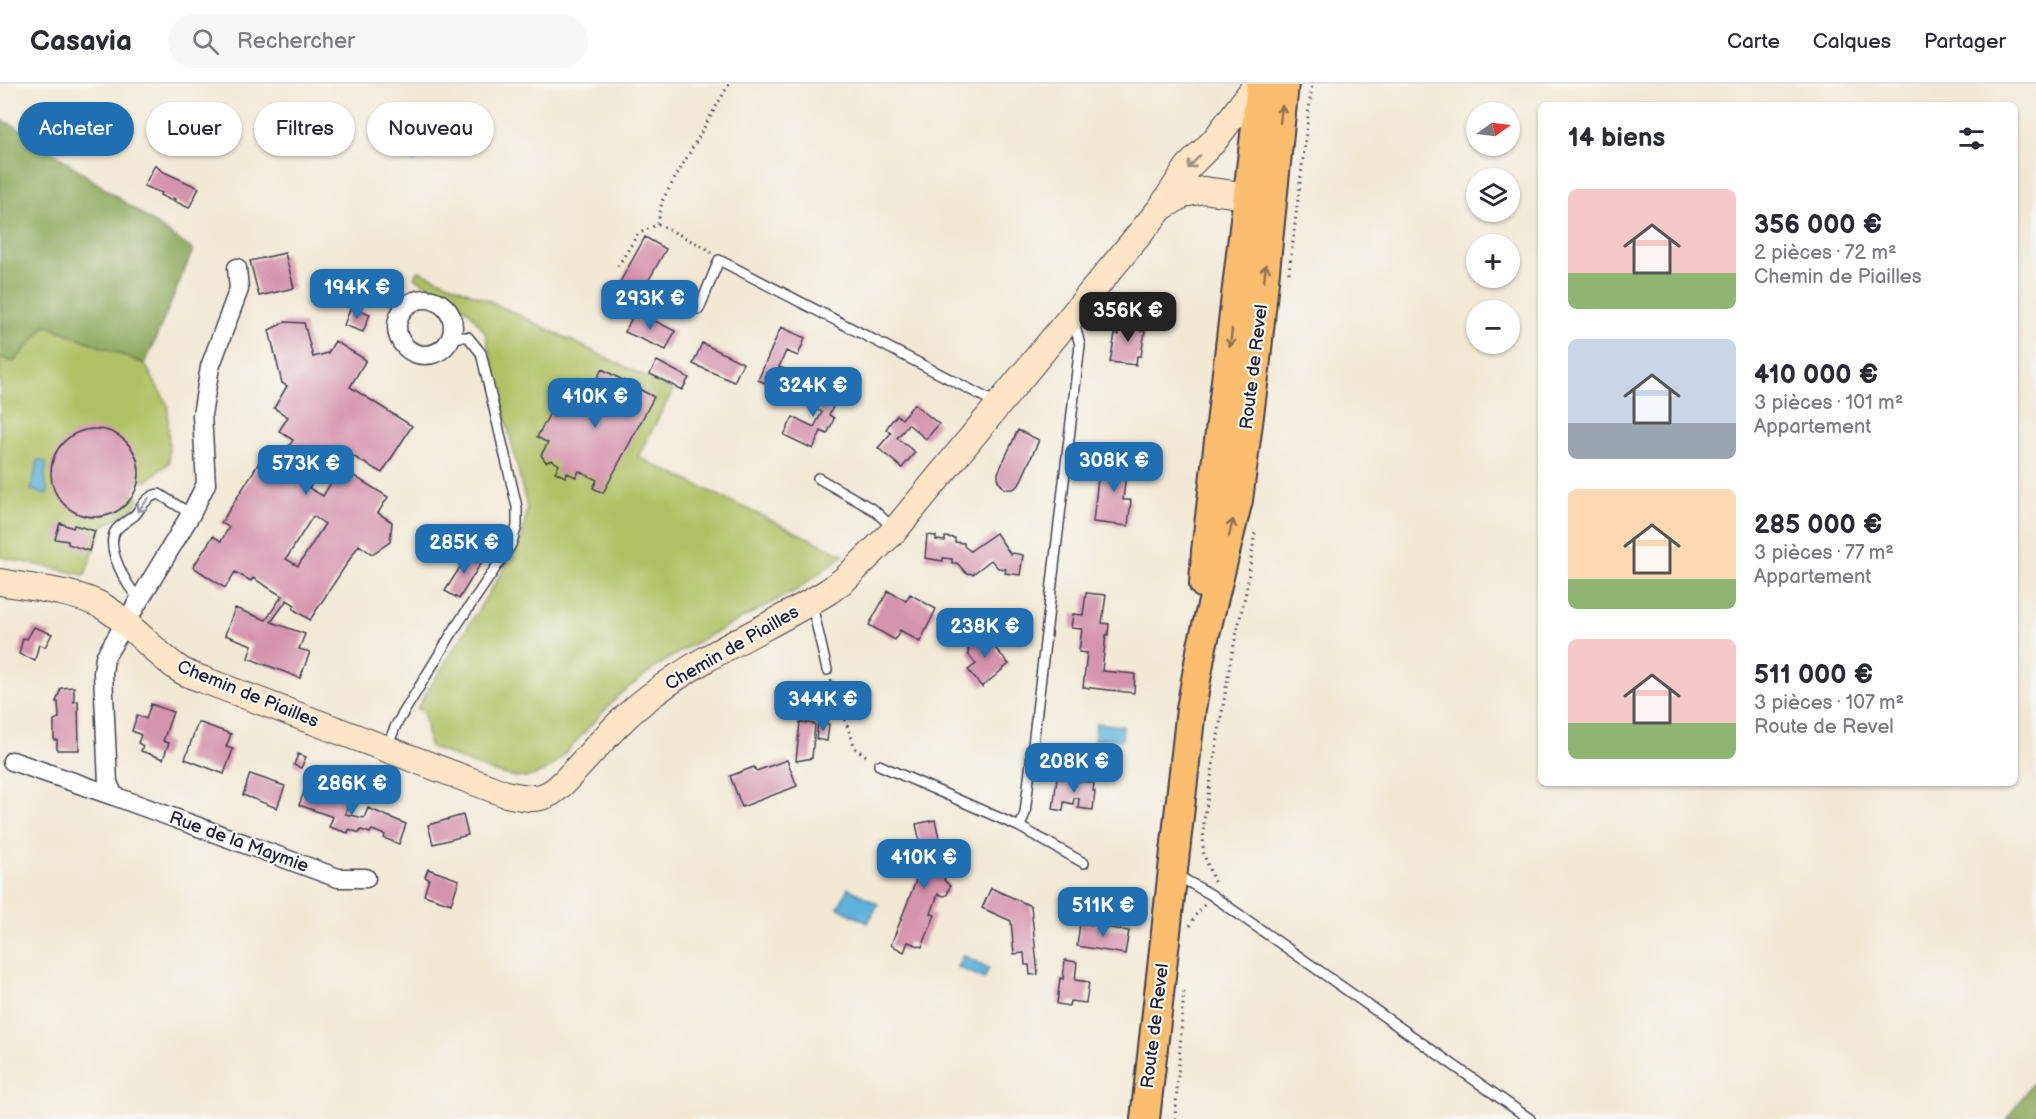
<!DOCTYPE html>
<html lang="fr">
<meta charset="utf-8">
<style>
:root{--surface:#fff;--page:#f7f7f7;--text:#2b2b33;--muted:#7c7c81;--line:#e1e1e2;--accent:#1f6fb2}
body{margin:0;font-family:"Balsamiq Sans",sans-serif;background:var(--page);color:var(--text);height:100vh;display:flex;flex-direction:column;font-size:22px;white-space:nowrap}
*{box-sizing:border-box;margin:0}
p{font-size:20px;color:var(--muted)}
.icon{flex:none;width:33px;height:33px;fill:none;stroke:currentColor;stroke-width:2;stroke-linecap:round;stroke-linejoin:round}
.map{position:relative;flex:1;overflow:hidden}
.details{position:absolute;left:1538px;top:18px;width:480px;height:684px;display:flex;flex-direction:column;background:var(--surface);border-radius:9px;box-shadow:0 2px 4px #0004}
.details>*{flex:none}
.hud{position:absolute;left:18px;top:18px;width:570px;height:54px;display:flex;gap:12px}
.needle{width:39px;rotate:76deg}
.fabs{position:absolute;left:1466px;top:18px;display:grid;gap:12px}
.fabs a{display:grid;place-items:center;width:54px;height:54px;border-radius:50%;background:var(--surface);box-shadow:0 2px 4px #0004;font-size:30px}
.price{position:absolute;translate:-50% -51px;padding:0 14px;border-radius:12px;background:var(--accent);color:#fff;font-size:20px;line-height:39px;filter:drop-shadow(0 2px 3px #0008)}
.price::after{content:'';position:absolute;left:50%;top:36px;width:18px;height:14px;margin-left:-9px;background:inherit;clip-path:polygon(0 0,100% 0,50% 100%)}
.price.active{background:#222;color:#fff}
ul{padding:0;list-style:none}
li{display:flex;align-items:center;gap:18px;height:150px;padding:0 30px}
li span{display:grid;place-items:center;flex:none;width:168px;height:120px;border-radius:9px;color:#555}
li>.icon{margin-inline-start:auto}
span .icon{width:72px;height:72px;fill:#fffc;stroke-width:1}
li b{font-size:26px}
h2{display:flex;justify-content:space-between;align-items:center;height:72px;padding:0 30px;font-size:26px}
.pill{padding:0 21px;border-radius:27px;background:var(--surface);box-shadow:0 2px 4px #0004;font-size:21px;line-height:54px}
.pill.active{background:var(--accent);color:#fff}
header{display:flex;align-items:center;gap:36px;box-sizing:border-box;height:84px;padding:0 30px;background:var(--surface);border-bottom:2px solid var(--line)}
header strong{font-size:28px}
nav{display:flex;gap:33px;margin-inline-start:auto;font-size:21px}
.search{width:420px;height:54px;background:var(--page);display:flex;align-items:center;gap:15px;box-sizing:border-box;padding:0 21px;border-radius:33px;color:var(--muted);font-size:22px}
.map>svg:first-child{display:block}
.green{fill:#b0c164;stroke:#697250;stroke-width:1.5}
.forest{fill:#8ca75a;stroke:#57644a;stroke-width:1.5}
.water{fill:#5fb3db;stroke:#406a8b;stroke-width:1.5}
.building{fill:#d593ac;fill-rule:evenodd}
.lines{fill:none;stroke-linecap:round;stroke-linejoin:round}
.lane-casing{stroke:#414052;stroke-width:12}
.street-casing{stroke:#414052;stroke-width:21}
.secondary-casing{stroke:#414052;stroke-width:28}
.primary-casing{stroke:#414052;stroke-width:32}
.path{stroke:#414052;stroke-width:3;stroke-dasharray:1.5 4.5;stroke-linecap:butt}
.lane{stroke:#fff;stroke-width:9}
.street{stroke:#fff;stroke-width:18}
.secondary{stroke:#fde5c5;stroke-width:26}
.primary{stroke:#fbbd6e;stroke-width:28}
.oneway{stroke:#8e7054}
.oneway2{stroke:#9a8d87}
.oneway3{stroke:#9c9ca7}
.labels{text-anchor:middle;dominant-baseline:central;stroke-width:4.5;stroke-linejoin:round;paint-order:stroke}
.street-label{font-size:18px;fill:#22223b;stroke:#f6f6f2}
</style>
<header>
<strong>Casavia</strong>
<div class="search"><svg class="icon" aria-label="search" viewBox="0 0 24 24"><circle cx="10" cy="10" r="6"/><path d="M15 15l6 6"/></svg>Rechercher</div>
<nav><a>Carte</a><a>Calques</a><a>Partager</a></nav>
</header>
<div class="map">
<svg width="2036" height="1035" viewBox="0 0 2036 1035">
<rect width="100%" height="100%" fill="#f6f6f2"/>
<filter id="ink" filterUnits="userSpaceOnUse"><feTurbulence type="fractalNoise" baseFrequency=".0167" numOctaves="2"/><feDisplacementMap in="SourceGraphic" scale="12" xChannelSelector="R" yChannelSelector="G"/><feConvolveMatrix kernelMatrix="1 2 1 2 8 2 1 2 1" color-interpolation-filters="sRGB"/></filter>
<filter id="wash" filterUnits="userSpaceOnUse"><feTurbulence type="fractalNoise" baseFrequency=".008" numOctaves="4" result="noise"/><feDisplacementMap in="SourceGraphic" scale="24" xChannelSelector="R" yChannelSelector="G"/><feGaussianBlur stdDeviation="1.35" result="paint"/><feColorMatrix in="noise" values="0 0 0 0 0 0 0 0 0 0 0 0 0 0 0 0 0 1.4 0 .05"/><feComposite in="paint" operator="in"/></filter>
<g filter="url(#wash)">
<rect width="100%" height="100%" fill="#f2e9d5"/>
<path class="green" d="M419,187L492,218L673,306L638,373L844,471L798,505L686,564L659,581L620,610L554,681C546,687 538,691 528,693C502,696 454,672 429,662L424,628L417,624L517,464L522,454L527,424L485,248L469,227L414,193Z
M46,241L145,280L168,322L169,379L146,397L138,396L133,410L139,415L133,425L102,443L85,491L0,473V274L14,278Z"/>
<path class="forest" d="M0,36L15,42L193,166L145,280L46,241L14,278L0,274Z
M2036,994V1035H2007Z"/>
<path class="water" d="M436,36L441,42C437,53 426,76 413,78L406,73L422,44Z
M88,355L119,365L98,425L67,414Z
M38,376L46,378L45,395L48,409L45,410L31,406Z
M1096,639L1123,642L1122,656L1103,654L1100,656H1094Z
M848,804L878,820L868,839L838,824Z
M963,871L989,884L984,895L957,883Z"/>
<g id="blocks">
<path class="building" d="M155,81L162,87L199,104L189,124L174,117L175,115L173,114L172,117L160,111L162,109L144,102Z
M645,153L666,165L641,210L620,198Z
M285,169L294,204L259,212L250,177Z
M351,223L370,230L363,248L344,241Z
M635,227L675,247L666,266L625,248Z
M1126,234L1134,235L1133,238L1141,239L1140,247H1145L1141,272H1137L1136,281L1110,278L1115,250L1119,251L1122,238Z
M285,238L304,239L313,273L328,269L335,257L366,276L350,303L412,342L382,389L349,370L341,384L388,413L378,429L392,438L390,458L372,470L359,461L310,536L293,525L295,521L287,516L271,538L305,550L299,565L310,568L300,594L248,574L252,561L225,551L235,524L266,536L282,512L253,494L251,497L235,488L225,504L193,483L213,452L221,457L229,443L221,439L260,377L274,386L293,356L279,347L288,333L274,324L287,302L282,299L269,246ZM325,378L339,386L323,412L309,404ZM313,432L325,440L298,482L286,475Z
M781,243L805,254L798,272L786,267L779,283L791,288L783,306L758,296Z
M702,259L743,279L734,298L693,280Z
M657,277L689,294L682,306L650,290Z
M602,285L654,313L603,409L593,404L597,396L579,387L576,393L567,389L565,393L555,388L559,381L552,376L546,378L541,371L548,359L537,353L554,322L565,328L579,302L590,307Z
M809,300L837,314L829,331L834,334L831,342L827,350L821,347L813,365L784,351L793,333L814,343L822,328L800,318Z
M914,320L939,340L926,355L908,340L903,347L897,354L915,368L902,384L878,364L891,349L886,345L891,338L897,331L902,335Z
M51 389a44 44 0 1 1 88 0a44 44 0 1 1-88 0Z
M1018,346L1039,356L1019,401L1013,405H1007L1004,404L998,397V389Z
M1119,371L1139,373L1137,390L1126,389L1123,416H1131L1128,442L1093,438L1099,385L1117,387Z
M60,439L73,444L74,441L95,447L89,467L68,460V457L55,455Z
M996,449L1011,471L1013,469L1023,471L1020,491L1005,489L1006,485L998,484L991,476L973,490L966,489L957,479H952V475L943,474V477L925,474L927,451L936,452V456L945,457V453L955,454V458L964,459V462L970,467Z
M470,467L483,476L459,515L445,507Z
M888,507L906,517L910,510L936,525L920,558L900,546L895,556L869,541Z
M1086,509L1106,511L1102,539L1109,540L1108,551H1106L1102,587L1135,590L1134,609L1083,603L1087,569L1079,568L1082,545L1071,544L1073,530L1083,531Z
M34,543L52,550L45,563L39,560L35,576L19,570L23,554L27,555Z
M970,552L999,556L996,565L1009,580L982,603L968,586L976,580L968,570Z
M74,603V618L78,617L79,666H57V656H54V636L59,634L58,618H56L61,604Z
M151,620L173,628L163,657L169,659L163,675L141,667L143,662L138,659L141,651L132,647L137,631L146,635Z
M198,638L231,650L226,663L233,665L224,690L185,675Z
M800,638L815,640L812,674L796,677Z
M818,639L829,640L827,657L816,655Z
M298,670L306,673L301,684L294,681Z
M787,676L797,702L742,723L730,692L754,683L756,687Z
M250,690L285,702L277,724L243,711Z
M345,692L356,697L351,711L340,707Z
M1057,694L1094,699L1093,707H1095L1093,726L1078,724L1079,714H1074L1073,720L1064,718L1063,727L1053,725Z
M306,703L349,718L345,730L364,734L368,724L406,740L399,760L384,754L385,751L372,746L370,749L361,746L359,749L349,745L348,749L329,743L333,733L299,721Z
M463,731L468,751L433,760L428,741Z
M935,736L947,787L944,796L950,802L947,811L944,812L938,810L931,830L935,831L922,863L908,858L904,868L891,861L924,776L916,740Z
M428,785L459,796L451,820L424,811L429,795L425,793Z
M991,804L1031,822L1038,890L1030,891L1029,881H1025L1024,869L1014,870L1011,837L982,824Z
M1080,839L1129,847L1125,870L1077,862Z
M1065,876L1077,878L1075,896L1089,898L1086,919L1070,917L1069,922L1057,920L1060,894L1063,895Z"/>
</g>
</g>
<g filter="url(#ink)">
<use href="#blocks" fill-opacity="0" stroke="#414052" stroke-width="1.5"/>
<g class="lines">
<g class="lane-casing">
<path id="lane" d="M699,225L719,176L998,320
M818,394L874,426L893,444
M139,515C127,502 104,463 116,446C121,440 129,436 135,431C142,422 148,411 159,410L191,430
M812,521L827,586
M387,663L396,641L457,541L511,461L517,442V423L481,269L468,253H453
M879,681L1020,743L1025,729L1080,261L1075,242L1071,237
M1020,743L1084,779
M1178,792L1210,810L1530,1035"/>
</g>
<g class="street-casing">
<path id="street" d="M237,184L239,205L210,283L202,331L206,400L191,430L105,573L103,589L108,699L114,712L338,794H366
M397 243a28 28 0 1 1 56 0a28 28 0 1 1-56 0Z
M12,677L114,712"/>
</g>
<g class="secondary-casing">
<path id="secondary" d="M1164,122L1184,110L1203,106L1248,112L1266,106
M0,498C32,504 76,507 104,523C132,540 152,567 179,585C186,590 196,593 204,596L506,710C532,715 544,719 564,698C593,668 618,636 652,611C706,569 771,543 829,507L845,495L895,446L1161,124L1188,83L1214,57L1257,0"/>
</g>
<g class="primary-casing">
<path id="primary" d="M1204,500L1206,467L1261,0
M1145,1035L1191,625L1202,562L1238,416L1255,285L1284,0"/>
</g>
<path class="path" d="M658,140L662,117L729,0
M618,182L638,150L658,140L706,164L711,169
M1289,189L1312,0
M831,596L855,664L869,674
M1214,798L1203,768L1204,736L1231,574L1247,503L1255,448
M1190,842L1195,832L1205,820
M1175,1035L1184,905"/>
<use href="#lane" class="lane"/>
<use href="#street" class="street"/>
<use href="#secondary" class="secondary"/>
<use href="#primary" class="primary"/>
</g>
<defs><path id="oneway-shaft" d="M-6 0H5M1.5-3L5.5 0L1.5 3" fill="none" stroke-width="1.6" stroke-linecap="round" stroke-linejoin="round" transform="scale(1.5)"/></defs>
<g class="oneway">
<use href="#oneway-shaft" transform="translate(1281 30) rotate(-84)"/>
<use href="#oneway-shaft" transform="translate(1265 189) rotate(-84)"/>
<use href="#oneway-shaft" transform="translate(1231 254) rotate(97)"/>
<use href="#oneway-shaft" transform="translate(1231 444) rotate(-76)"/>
</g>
<use class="oneway2" href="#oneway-shaft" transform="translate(1194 78) rotate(133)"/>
<use class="oneway3" href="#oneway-shaft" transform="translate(143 421) rotate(131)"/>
</g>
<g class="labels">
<g class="street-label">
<text transform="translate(1254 283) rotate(-83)">Route de Revel</text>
<text transform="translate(732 564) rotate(-30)">Chemin de Piailles</text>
<text transform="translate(248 610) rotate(22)">Chemin de Piailles</text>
<text transform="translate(239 758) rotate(20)">Rue de la Maymie</text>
<text transform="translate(1155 942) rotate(-83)">Route de Revel</text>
</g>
</g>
</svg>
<div class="fabs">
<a><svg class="needle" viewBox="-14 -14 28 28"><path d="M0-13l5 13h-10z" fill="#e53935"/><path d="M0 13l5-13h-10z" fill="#7c7c81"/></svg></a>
<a><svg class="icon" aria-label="layers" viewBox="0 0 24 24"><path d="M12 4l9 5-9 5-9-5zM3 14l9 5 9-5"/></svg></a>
<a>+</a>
<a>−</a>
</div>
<b class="price" style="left:357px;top:236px">194K €</b>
<b class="price" style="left:650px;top:247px">293K €</b>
<b class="price active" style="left:1128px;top:259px">356K €</b>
<b class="price" style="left:813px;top:334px">324K €</b>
<b class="price" style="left:595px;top:345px">410K €</b>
<b class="price" style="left:1114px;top:409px">308K €</b>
<b class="price" style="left:306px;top:412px">573K €</b>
<b class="price" style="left:464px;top:491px">285K €</b>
<b class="price" style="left:985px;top:575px">238K €</b>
<b class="price" style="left:823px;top:648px">344K €</b>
<b class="price" style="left:1074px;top:710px">208K €</b>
<b class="price" style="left:352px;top:732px">286K €</b>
<b class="price" style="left:924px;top:806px">410K €</b>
<b class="price" style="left:1103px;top:854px">511K €</b>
<div class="hud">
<a class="pill active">Acheter</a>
<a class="pill">Louer</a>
<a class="pill">Filtres</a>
<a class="pill">Nouveau</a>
</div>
<section class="details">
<h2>14 biens<svg class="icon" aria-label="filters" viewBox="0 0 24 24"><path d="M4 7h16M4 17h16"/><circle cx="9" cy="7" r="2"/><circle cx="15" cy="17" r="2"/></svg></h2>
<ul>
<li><span style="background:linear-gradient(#f6c9c9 70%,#8fb573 0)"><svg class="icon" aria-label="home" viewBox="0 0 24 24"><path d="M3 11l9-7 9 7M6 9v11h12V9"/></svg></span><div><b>356 000 €</b><p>2 pièces · 72 m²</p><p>Chemin de Piailles</p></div></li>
<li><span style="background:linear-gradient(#c9d6e8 70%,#9aa5b1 0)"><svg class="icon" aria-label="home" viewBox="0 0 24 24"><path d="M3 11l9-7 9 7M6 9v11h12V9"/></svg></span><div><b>410 000 €</b><p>3 pièces · 101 m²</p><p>Appartement</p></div></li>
<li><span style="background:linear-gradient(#ffd9b3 75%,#8fb573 0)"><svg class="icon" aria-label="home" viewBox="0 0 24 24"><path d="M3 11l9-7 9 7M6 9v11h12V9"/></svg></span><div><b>285 000 €</b><p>3 pièces · 77 m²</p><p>Appartement</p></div></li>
<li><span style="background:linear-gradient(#f6c9c9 70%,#8fb573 0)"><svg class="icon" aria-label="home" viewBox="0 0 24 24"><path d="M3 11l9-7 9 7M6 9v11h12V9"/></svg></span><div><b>511 000 €</b><p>3 pièces · 107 m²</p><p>Route de Revel</p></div></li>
</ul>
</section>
</div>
